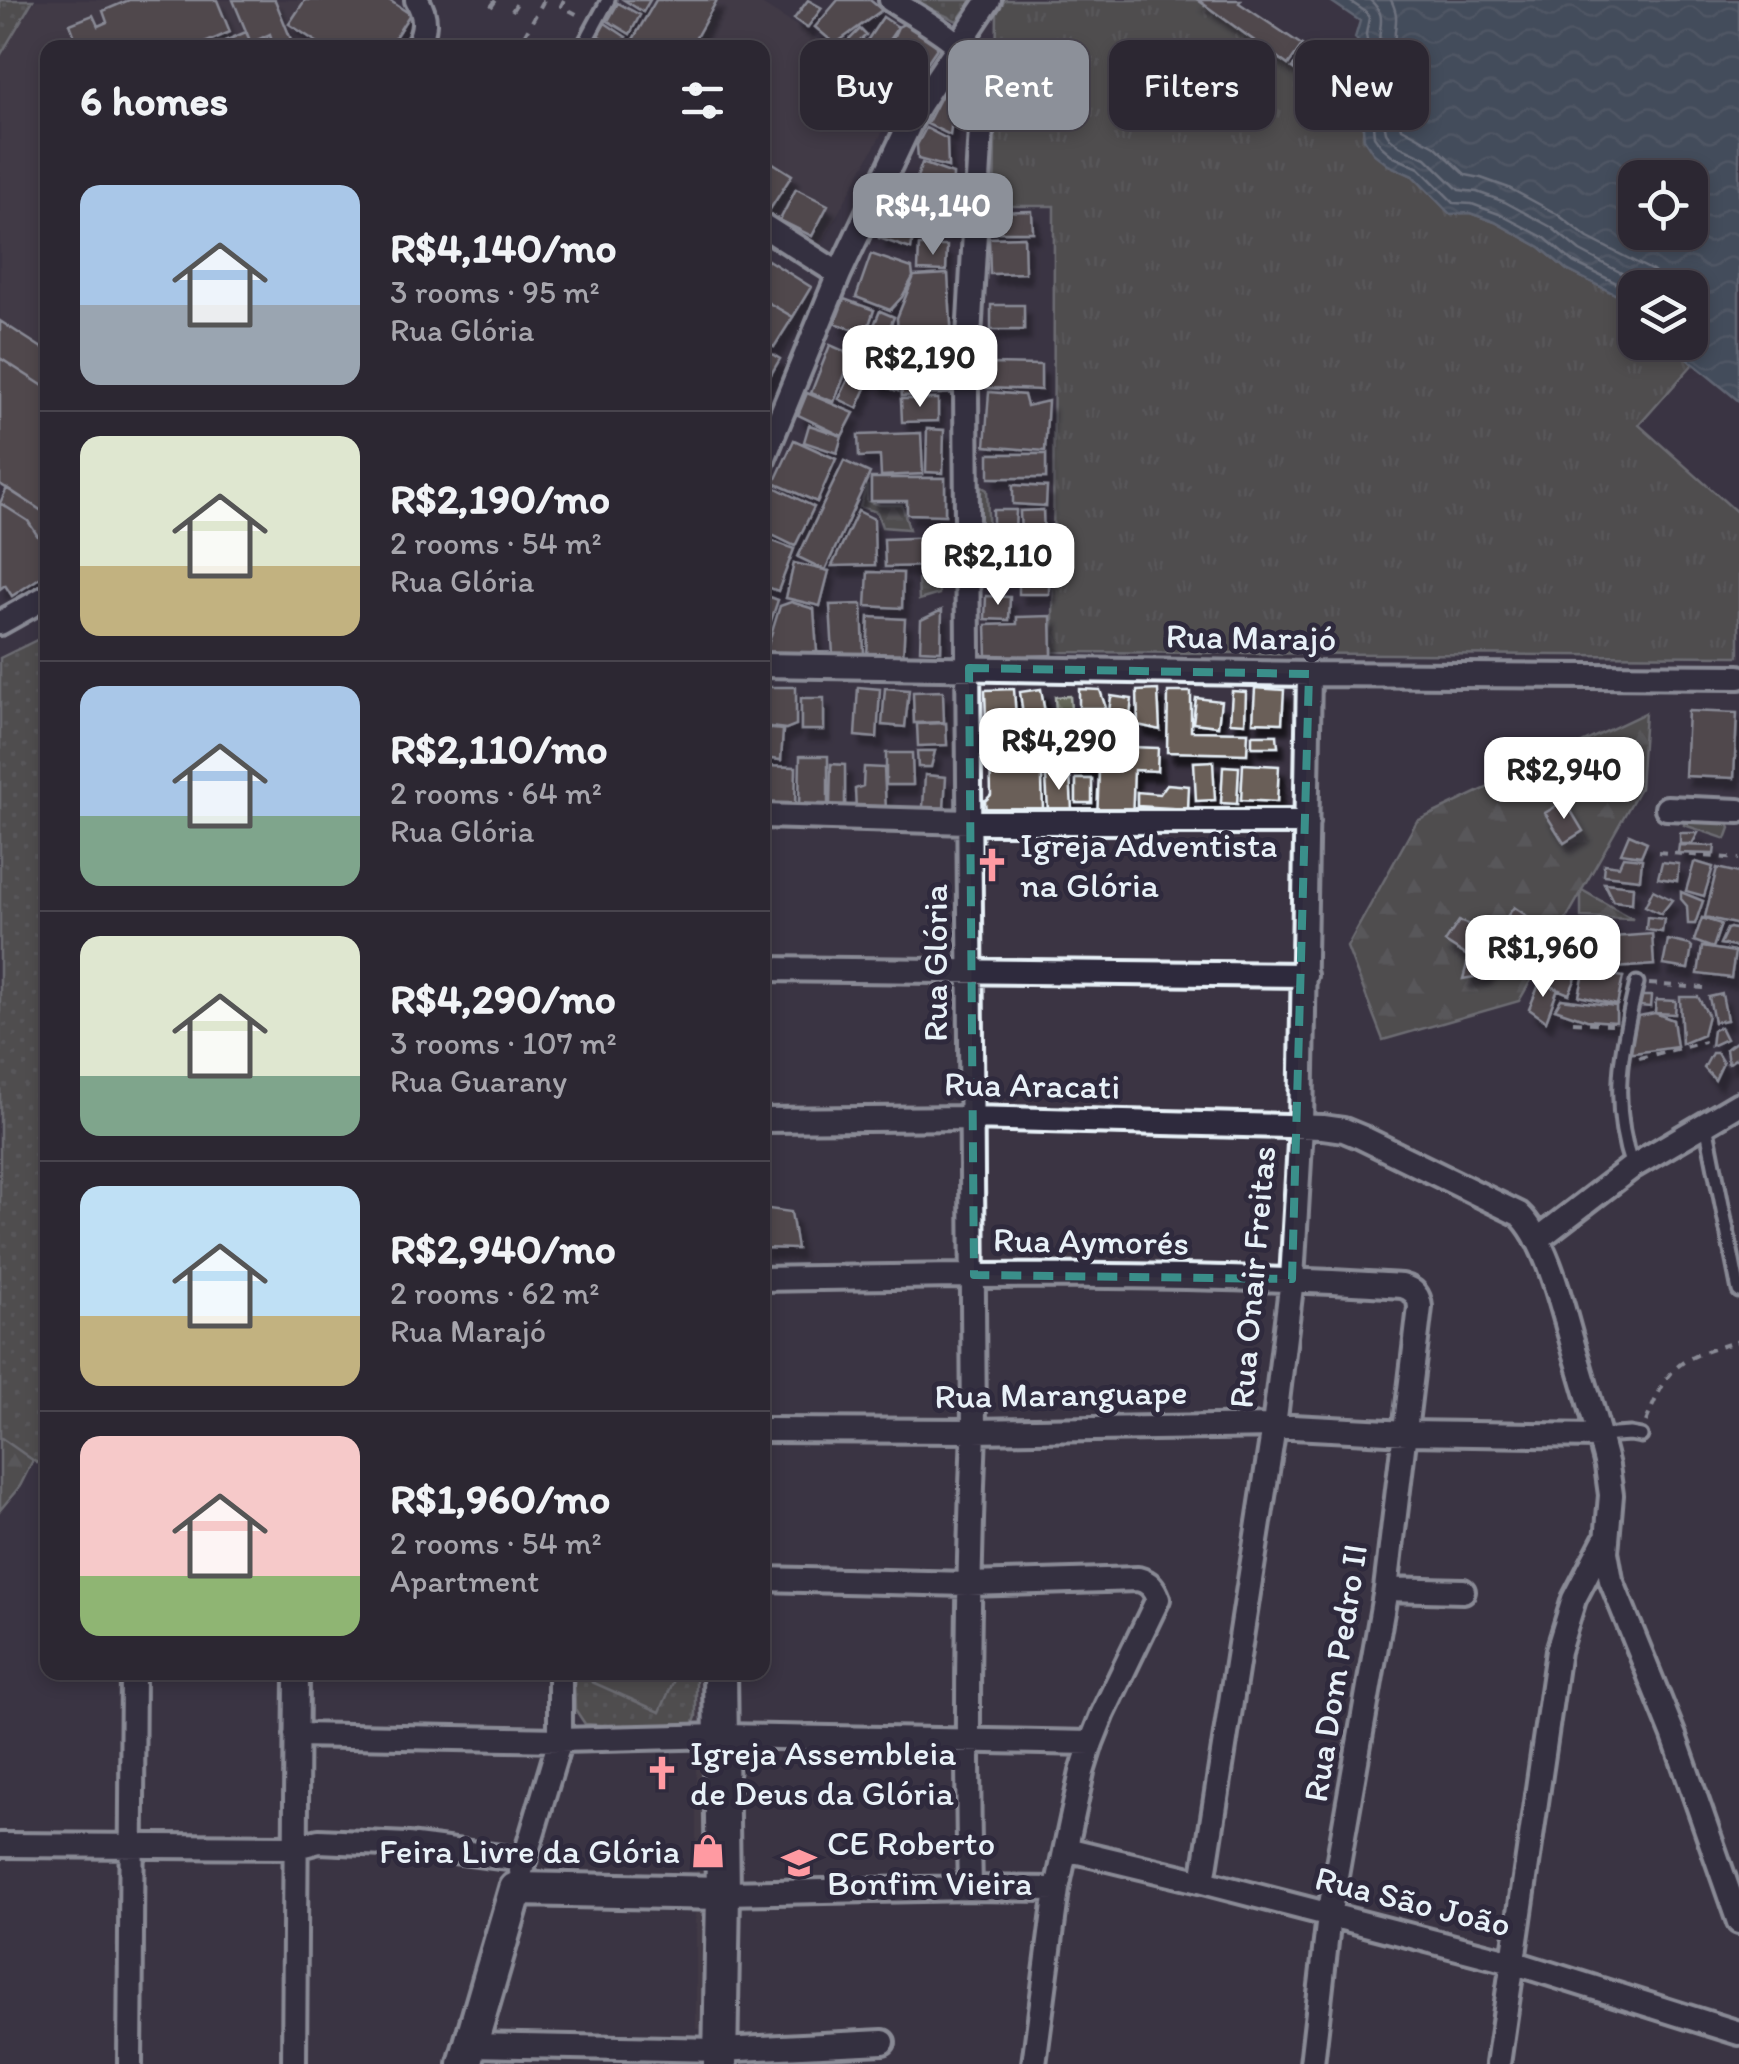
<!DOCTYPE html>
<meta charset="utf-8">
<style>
:root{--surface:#2c2732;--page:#38333e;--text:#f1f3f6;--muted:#a6a5ac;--line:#48444d;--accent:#8c9099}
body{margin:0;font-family:Itim,sans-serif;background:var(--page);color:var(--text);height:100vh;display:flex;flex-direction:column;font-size:38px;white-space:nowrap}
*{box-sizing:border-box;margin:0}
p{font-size:32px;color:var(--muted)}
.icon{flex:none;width:55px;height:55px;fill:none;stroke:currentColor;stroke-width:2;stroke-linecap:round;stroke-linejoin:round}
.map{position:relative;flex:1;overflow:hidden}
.side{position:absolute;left:40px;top:40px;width:730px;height:1640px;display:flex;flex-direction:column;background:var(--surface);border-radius:20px;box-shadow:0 5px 15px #0003,0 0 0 2px var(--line)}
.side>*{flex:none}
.guide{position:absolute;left:800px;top:40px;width:788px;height:90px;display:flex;gap:20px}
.tools{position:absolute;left:1618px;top:160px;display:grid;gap:20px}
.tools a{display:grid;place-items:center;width:90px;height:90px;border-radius:20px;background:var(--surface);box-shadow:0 5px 15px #0003,0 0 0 2px var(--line);font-size:50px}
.price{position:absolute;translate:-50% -85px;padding:0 22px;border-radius:20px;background:#fff;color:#222;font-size:32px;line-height:65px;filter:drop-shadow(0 2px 5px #0008)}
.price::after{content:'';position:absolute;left:50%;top:60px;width:30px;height:22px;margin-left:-15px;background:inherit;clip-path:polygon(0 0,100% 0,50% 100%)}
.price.on{background:var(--accent);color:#fff}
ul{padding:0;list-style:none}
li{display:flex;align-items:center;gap:30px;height:250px;padding:0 40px}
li+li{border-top:2px solid var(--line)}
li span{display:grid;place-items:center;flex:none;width:280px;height:200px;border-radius:20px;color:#555}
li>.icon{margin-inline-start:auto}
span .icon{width:120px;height:120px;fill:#fffc;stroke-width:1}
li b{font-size:42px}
h2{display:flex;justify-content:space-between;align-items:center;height:120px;padding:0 40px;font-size:42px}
.pill{padding:0 35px;border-radius:20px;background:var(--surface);box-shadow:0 5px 15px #0003,0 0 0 2px var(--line);font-size:35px;line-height:90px}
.pill.on{background:var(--accent);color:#fff}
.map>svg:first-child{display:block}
.built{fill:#49414a}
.grass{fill:url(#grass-tufts);stroke:#a8aeaa;stroke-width:2.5}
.forest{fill:url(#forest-firs);stroke:#a8aeaa;stroke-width:2.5}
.park{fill:url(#park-dots);stroke:#a8aeaa;stroke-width:2.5}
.pitch{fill:#676a5c;stroke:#a8aeaa;stroke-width:2.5}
.water{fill:url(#water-waves);stroke:#8d9fab;stroke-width:2.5;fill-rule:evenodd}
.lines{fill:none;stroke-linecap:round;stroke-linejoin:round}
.shore{stroke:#abbbc5;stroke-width:2.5}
.building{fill:#6a5e59;stroke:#e8f1f8;stroke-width:2.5;filter:url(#shadow)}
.lane-casing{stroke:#e8f1f8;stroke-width:19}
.street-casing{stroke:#e8f1f8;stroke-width:30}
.secondary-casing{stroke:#e8f1f8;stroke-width:40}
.path{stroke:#e8f1f8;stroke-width:4;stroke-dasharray:8 8;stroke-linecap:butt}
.lane{stroke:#2f2a3d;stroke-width:11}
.street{stroke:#2f2a3d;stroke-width:22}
.secondary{stroke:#2f2a3d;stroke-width:32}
.marked{fill:none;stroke:#3a8f8a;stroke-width:8;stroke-dasharray:20 12;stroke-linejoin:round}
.labels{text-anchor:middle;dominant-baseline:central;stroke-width:10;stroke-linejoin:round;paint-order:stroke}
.street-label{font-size:35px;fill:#e8f1f8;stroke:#2f2a3d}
.poi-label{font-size:35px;fill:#e8f1f8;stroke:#2f2a3d;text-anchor:start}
</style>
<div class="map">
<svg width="1739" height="2064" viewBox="0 0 1739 2064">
<defs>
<pattern id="grass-tufts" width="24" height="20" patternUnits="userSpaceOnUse" patternTransform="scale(2.5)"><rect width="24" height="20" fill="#676a5c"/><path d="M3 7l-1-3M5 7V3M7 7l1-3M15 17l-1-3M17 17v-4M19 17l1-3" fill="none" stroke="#7d8074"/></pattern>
<pattern id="forest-firs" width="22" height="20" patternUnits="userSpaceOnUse" patternTransform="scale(2.5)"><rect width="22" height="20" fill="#676a5c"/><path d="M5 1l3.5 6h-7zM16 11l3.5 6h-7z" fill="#7d8074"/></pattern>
<pattern id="park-dots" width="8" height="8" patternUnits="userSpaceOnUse" patternTransform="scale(2.5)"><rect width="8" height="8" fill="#676a5c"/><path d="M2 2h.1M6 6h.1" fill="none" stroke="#7d8074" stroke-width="1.8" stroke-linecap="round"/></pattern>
<pattern id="water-waves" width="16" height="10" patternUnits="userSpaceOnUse" patternTransform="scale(2.5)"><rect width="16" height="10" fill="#506978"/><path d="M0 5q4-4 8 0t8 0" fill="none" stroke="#697f8c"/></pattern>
<filter id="shadow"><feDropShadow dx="6" dy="10" stdDeviation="2.5" flood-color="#0009"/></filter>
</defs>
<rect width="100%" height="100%" fill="#3b3443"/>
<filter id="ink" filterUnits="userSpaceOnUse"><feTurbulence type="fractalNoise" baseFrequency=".01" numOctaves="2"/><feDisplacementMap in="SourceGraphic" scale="20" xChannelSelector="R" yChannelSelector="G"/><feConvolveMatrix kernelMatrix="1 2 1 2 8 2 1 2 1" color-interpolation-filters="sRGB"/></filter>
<g filter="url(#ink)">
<path class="built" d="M36,0H389L410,14L388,47L48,48L47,352L0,321V53Z
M659,0H755L904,93L821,244L790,238L763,219L762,48H623Z
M696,1673H719V2029H696Z"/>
<path class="grass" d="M1005,0H1198L1357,115L1363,127L1364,139L1389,165L1413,176L1450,213H1470L1495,222L1540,247L1567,270L1635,304V342L1668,343L1693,364L1639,425L1739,514V656L1053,652L1054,206H994L997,12Z"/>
<path class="forest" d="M974,482L987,490L990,565H976Z
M867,485V501L880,505H902L909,529L882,527L877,512L860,507Z
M937,570L939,594L919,600L918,579Z
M1070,696L1074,750L1058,743L1055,697Z
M1645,713L1640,788L1582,890L1633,919L1581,917V893L1519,1001L1383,1040L1347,947L1417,821Z
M1686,818L1726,820L1730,828L1726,839L1684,825Z
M0,1436L40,1446L20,1486L0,1510Z"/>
<path class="park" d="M0,0H33L0,56Z
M911,0H972L957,21Z
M47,635L48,1450L37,1463L0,1437V658Z
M574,1673H696V1717L693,1725L684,1730L585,1724L575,1709Z"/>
<path class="pitch" d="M596,1673V1672L677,1673L660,1712L592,1682Z"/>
<path class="water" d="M1329,0H1739V401L1668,343L1690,342V288H1635V304L1567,270L1540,247L1495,222L1470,213L1450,214L1413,176L1388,165L1373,153L1364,139L1363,127L1357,115L1337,100L1361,61V57L1353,50L1358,41L1355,38L1360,21ZM1635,178H1690V232H1635Z"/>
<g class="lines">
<path class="shore" d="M1348,0L1366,12L1369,18L1366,34L1371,64L1352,97L1366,110L1373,124L1374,136L1381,146L1394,157L1419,168L1454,203L1472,204L1499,214L1545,238L1573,262L1635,292
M1370,0C1390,18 1376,26 1380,47C1382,56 1385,53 1384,63C1383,75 1374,84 1369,94L1383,116L1386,132L1390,138L1400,146L1426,158L1459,190L1477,192L1505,202L1551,227L1580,251L1650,288
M1391,0C1401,20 1393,25 1395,43C1399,68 1399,69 1388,93L1398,113L1402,128L1435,146L1466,175L1481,178L1509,188L1557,214L1588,238L1653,271L1668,288"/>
</g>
<path class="building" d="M129,0H217L230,32L200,45L201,48H79L70,24L93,15L98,26L107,22L103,11Z
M233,0H275L294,47L268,48L264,40L271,37L270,34L251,43Z
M305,0H389L410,14L388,48H326L289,24Z
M624,0H650L643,12Z
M656,0H717L690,48H628Z
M808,0L822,8L807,28L794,19Z
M838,0H870L882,10L835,44L815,27Z
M1198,0H1241L1239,3L1302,45L1288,65Z
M618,3L640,15L630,34L608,21Z
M883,17L898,27L882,50L903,64L891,81L856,57Z
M605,23L626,37L619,48L597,35Z
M906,23L939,45L911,86L896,77L905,64L887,51L898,27Z
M860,29L866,35L852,49L846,43Z
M246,32L251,43L239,48H209Z
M1298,61L1319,76L1314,83L1292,68Z
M943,93L955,99L950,135L927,124Z
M926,128L947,139L948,167L918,159L917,145Z
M762,156L792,175L767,214L762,211Z
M922,163L953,174L952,196L915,183Z
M906,183L949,201V229L884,211L891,185Z
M796,189L828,205L812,236L780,220Z
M1032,211L1033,232H989L988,212Z
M888,215L915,224L911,249L879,238Z
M1024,237L1025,273L990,274L989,238Z
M919,246H947L946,271L918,270Z
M871,254L912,268L913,277L902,297L890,310L856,297Z
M768,260L811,287L793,317L762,299V270Z
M948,274L955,393L902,396L897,318L914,276Z
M762,299L793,317L774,347L762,340Z
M844,299L874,310L866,334L835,323Z
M991,305H1024V330H991Z
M880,311L894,317L874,365L849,354L854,342L865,347Z
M0,321L48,352V389L0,358Z
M893,333L898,391L876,384Z
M830,345L844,351L850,362L834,402L811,393Z
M762,348L780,359L763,388L762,387Z
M0,358L48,389V515L0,484Z
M988,364L1041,365V390L987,388Z
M866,365L872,367L865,381L859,379Z
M849,378L867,386L857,408L839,399Z
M989,392L1024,395L1027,406L1048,401L1045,451L985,446Z
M807,393L854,413L842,436L798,415Z
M901,399H938V421L902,422Z
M809,425L842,436L837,453L804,442Z
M927,429L944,430L943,473L926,472Z
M921,433L923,474L881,476L880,456L859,457L858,435Z
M794,440L836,459L817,502L774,483Z
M989,454H1046V478H989Z
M844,461L870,473L825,570L798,557Z
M871,478H945V515L907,514V501H871Z
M770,485L814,507L795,546L762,530V499Z
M1013,485L1047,487L1046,506L1013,504Z
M7,488L48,515V552L28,521L0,503Z
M0,503L28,521L48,552V571L44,575L12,596L5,585L0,589Z
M993,510H1016L1015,529L993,528Z
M1043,510L1044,536H1021L1020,511Z
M858,511L874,519L875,565L832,566Z
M762,537L794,549L778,591L762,585Z
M937,537L938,566L885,567L884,539Z
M993,541L1051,546L1049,567L997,563Z
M794,563L829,571L820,606L786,598Z
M1019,569H1049V594H1019Z
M868,572L903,573L902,608L866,606Z
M762,594L778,600L762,647Z
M986,596L1010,597L1009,620L985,619Z
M791,602L814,609L817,652L765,655L780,606Z
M862,604L864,654L833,655L830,605Z
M942,610L941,651L920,650L921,620Z
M1051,616L1052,655L987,658L986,625L1017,624V617Z
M869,617L905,619L903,658L867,656Z
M762,687H796V725L786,729L762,726Z
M858,687L880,689L877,738L855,736Z
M885,688L909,690L905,727L882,725Z
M1255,688L1284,690L1282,723L1253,722Z
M1014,689L1016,718L986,719L985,690Z
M1041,689L1045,713L1023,716L1020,692Z
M1079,689L1100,690L1106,708H1079Z
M1158,690L1160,730L1138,725L1137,691Z
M943,691L944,722L914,723L913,692Z
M1232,691L1246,692L1245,723L1230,722Z
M1168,692H1191V731L1248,732L1247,754L1167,752Z
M1111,696L1132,699L1128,733L1107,730Z
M801,698H824V730H801Z
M1196,698L1221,701L1218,726L1193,723Z
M1076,710L1103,712L1102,732L1074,729Z
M1688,711L1737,713L1734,778L1685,776Z
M994,722L1033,724V743L994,742Z
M946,723L947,745L918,746L917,724Z
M762,728L783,730L781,760L762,758Z
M1252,735H1277L1278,747H1252Z
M1100,746L1158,748L1157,771L1134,770L1132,821L1097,820Z
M1095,747L1093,769L1073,773L1069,752Z
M917,751H935L931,767H918Z
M1041,751L1043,810L986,811L985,801L991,795L990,753Z
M886,753H912L913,785H886Z
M800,756H828V810H799Z
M1213,761L1215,800L1196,801L1194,762Z
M831,764L845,765V806H830Z
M1243,764L1279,766L1277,802L1241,800Z
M762,766L796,767L795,805L762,804Z
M1223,766L1239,767L1237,804L1221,803Z
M864,767L884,768L886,811H856L855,789L863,786Z
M925,775L946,777L944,808L923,807Z
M1070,775L1072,809L1048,810L1046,777Z
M1076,779H1092V803H1076Z
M1167,784L1189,786L1188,809L1137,806V792L1160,794Z
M1565,801L1583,831L1564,843L1545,813Z
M1680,833H1698L1692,844H1680Z
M1629,834L1647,842L1641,856L1621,853Z
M1679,845L1715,846L1714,854L1678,853Z
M1623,857L1642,859L1640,879L1603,875L1604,864L1619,866Z
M1662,862L1679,864L1677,881L1658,878Z
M1696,862L1713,867L1704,896L1686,891L1694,863Z
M1717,868L1739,873V925L1705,917Z
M1604,883L1633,886L1632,903L1613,901Z
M1653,890L1672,900L1661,914L1645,906Z
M1681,892L1703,901L1695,924H1688L1687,906L1681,899Z
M1514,907L1527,916L1484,975L1463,979L1469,957L1445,942L1459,921L1494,934Z
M1647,917L1664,919L1662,932L1646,930Z
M1702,918L1721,924L1713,948L1694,941Z
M1582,924L1605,939L1593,959L1569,944Z
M1730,928L1739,930V948L1720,944L1727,929Z
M1652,934L1654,965L1615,968L1613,937Z
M1668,940L1690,945L1692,947L1688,969L1663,965Z
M1702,947L1735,952L1731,978L1698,974Z
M1559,963L1579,971L1569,994L1549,986Z
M1585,969L1623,977L1617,1005L1579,996Z
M1540,982L1558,989L1546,1021L1529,1009Z
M1722,994L1727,1020L1714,1022L1709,997Z
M1642,996H1651L1650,1007L1639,1006Z
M1680,997H1698L1708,1015L1703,1035L1682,1044Z
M1561,999L1616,1006V1022L1587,1020L1555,1009Z
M1656,1000L1676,1001L1675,1014L1655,1013Z
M1655,1013L1673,1020L1677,1047L1626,1054L1633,1017Z
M1720,1027L1726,1039L1711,1046L1713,1030Z
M1739,1040V1056L1728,1064L1726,1049Z
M1712,1053H1717L1723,1063L1715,1080L1704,1068Z
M762,1208L791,1212L797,1249L762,1248Z"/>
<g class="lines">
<g class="lane-casing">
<path id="lane" d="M582,48L608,0
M1706,1124L1739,1291
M1632,1167C1610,1102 1621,1048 1637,983
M1599,1436L1630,1434L1641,1436"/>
</g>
<g class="street-casing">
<path id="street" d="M891,0C916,17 967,42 977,71C982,83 981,98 982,111L966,390L974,1431C968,1583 966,1735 970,1888
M416,48C426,30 427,17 417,0
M762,225L839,274
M762,462L839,274L918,106L989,0
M0,623L48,596
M762,665L1309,674L1739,677
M1667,808L1739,811
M762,816L969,822H1307
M762,969L1305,975
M762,1120L970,1118L1323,1127L1344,1130L1361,1137L1519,1214C1547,1240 1562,1307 1573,1345C1585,1385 1597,1425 1607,1466L1611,1495L1606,1552L1611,1580L1674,1736L1739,1922
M1537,1240L1632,1167L1739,1104
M762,1279C976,1275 1189,1272 1402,1286C1413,1289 1419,1295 1420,1307L1386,1589L1329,1916L1312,2064
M762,1430L974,1431L1274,1426L1407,1433L1599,1436
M762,1579L968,1584L1138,1579C1150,1582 1154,1588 1158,1599L1103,1713L1091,1743L1082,1772L1057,1889L1034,2064
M1386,1589L1463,1591
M296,1735L560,1740L722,1736L1091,1743
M0,1845L296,1847L319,1841L408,1845L524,1860
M1066,1849L1203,1882L1512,1962L1739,2033
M521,1871L560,1740V1672
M1203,1882L1274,1426L1292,1279L1301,1126L1309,674
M723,1893L970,1888L1057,1889
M471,2045L720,2050L883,2042
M130,2064L133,1672
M294,2064L297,1672
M1498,2064L1558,1651L1574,1599L1604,1541"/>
</g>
<g class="secondary-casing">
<path id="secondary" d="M465,2064L516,1889L723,1893
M720,2064L723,1893L720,1672"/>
</g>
<path class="path" d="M564,0L561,6L582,17
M491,7L496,0
M512,11L519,0
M523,48L519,45L544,0
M1658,852L1739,859
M1649,984L1704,988
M1573,1022L1612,1024
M1639,1058L1705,1042
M1646,1422C1670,1362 1678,1359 1739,1341"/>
<use href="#lane" class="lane"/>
<use href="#street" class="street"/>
<use href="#secondary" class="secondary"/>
</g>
</g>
<path d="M0 0H1739V2064H0ZM969,668L1309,674L1292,1279L974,1275Z" fill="#3b3443" fill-opacity=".55" fill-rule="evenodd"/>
<path class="marked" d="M969,668L1309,674L1292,1279L974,1275Z"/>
<defs>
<g id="church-bare" transform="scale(2.7)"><path d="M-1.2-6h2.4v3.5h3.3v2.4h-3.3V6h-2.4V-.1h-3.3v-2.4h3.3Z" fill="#ff9aa2" stroke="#2f2a3d" stroke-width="2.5" paint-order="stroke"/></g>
<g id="shop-bare" transform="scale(2.7)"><path d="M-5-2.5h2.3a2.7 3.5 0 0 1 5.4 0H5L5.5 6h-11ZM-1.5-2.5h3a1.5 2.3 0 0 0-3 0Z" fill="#ff9aa2" stroke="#2f2a3d" stroke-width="2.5" paint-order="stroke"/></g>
<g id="school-bare" transform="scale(2.7)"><path d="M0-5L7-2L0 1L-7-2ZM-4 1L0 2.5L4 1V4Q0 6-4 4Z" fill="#ff9aa2" stroke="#2f2a3d" stroke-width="2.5" paint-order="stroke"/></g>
</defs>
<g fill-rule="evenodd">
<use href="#church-bare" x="992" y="865"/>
<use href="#church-bare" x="662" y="1773"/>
<use href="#shop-bare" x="708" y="1851"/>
<use href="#school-bare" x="799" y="1863"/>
</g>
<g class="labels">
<g class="street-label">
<text transform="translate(1251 637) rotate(1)">Rua Marajó</text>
<text transform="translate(935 963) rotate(-90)">Rua Glória</text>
<text transform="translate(1032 1085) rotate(1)">Rua Aracati</text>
<text transform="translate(1091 1241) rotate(1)">Rua Aymorés</text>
<text transform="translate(1252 1277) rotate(-85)">Rua Onair Freitas</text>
<text transform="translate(1061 1394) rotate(-1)">Rua Maranguape</text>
<text transform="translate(1335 1673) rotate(-81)">Rua Dom Pedro II</text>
<text transform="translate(1413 1901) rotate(14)">Rua São João</text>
</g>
<g class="poi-label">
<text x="1020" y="845">Igreja Adventista<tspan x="1020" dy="40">na Glória</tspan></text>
<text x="690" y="1753">Igreja Assembleia<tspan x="690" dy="40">de Deus da Glória</tspan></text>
<text x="827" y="1843">CE Roberto<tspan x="827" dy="40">Bonfim Vieira</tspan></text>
<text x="680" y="1851" text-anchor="end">Feira Livre da Glória</text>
</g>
</g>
</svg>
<div class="tools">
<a><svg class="icon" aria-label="locate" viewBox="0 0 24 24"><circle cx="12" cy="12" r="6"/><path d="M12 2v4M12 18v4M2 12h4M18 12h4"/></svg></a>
<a><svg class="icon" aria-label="layers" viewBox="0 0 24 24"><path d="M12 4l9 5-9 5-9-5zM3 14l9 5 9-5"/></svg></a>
</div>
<b class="price on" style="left:933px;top:258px">R$4,140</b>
<b class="price" style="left:920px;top:410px">R$2,190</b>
<b class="price" style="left:998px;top:608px">R$2,110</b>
<b class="price" style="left:1059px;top:793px">R$4,290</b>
<b class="price" style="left:1564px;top:822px">R$2,940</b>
<b class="price" style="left:1543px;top:1000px">R$1,960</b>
<div class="guide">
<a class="pill">Buy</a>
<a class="pill on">Rent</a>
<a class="pill">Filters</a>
<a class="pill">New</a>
</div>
<section class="side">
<h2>6 homes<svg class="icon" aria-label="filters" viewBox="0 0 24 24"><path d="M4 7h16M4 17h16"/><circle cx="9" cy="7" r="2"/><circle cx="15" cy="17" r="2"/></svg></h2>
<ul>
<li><span style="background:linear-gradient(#a9c7e8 60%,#9aa5b1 0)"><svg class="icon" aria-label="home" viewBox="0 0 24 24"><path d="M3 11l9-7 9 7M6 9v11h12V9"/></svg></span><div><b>R$4,140/mo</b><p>3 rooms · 95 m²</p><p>Rua Glória</p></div></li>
<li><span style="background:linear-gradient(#dfe7d0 65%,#c2b280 0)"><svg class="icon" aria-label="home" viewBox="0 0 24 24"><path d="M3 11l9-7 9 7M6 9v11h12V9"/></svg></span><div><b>R$2,190/mo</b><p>2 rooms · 54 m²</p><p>Rua Glória</p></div></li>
<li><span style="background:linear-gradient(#a9c7e8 65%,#7fa58c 0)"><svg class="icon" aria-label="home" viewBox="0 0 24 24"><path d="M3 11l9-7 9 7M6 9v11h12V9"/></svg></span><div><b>R$2,110/mo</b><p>2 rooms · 64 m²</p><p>Rua Glória</p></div></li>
<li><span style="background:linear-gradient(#dfe7d0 70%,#7fa58c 0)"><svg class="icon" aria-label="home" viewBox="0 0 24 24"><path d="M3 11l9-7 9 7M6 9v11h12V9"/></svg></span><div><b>R$4,290/mo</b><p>3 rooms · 107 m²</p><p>Rua Guarany</p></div></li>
<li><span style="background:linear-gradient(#bfe0f5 65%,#c2b280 0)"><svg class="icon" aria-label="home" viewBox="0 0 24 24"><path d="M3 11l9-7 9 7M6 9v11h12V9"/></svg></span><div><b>R$2,940/mo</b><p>2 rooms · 62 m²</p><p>Rua Marajó</p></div></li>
<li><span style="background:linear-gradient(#f6c9c9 70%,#8fb573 0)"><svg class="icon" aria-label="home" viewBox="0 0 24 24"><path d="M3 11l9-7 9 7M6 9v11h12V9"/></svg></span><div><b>R$1,960/mo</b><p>2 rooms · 54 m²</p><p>Apartment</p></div></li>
</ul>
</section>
</div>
